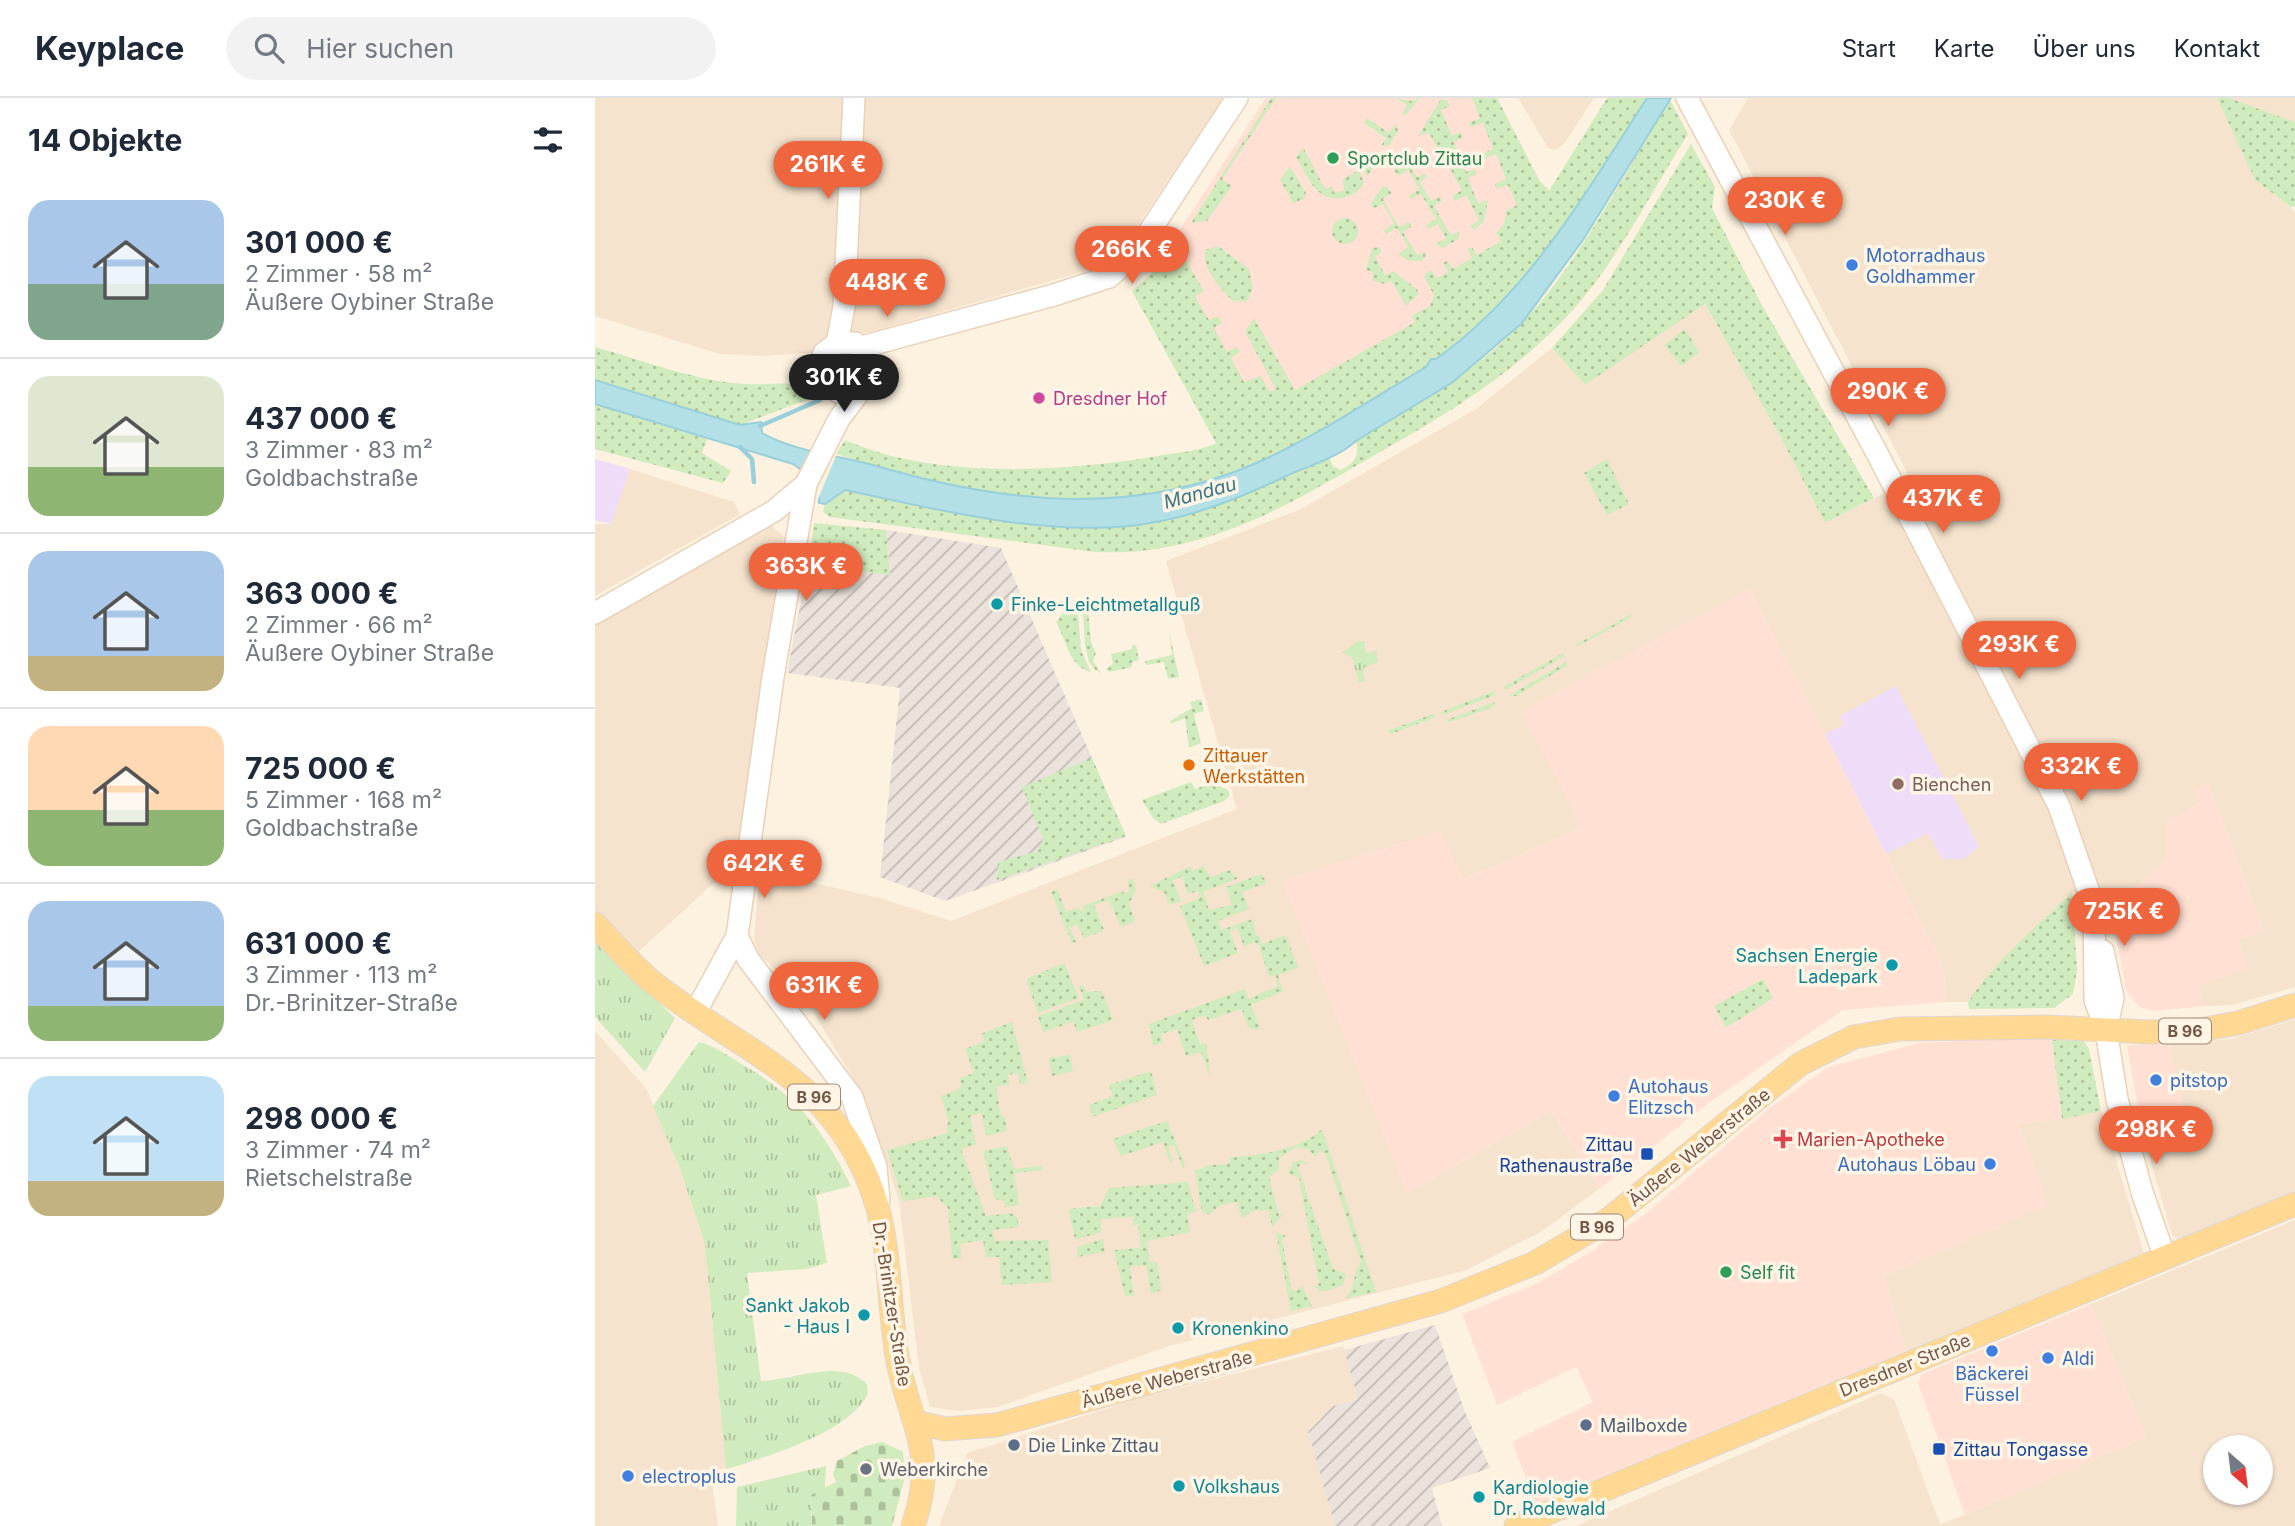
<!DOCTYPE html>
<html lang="de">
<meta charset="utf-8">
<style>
:root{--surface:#fff;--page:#f2f2f3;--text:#1f2937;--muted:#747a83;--line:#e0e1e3;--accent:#ef653d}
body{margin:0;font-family:Inter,sans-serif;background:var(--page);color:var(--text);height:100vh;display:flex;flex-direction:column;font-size:26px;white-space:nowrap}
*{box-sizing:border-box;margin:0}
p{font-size:23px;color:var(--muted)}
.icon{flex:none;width:38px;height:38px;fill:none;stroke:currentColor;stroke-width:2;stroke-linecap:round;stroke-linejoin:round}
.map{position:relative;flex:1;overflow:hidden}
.details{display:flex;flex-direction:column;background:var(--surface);width:595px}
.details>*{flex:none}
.needle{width:46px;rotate:152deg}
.controls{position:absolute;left:1608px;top:1337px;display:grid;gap:14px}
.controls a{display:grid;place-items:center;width:70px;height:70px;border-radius:50%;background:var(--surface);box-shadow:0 2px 5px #0004;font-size:35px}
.price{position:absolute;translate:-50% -60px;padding:0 16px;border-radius:24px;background:var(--accent);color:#fff;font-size:23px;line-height:46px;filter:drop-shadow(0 2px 4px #0008)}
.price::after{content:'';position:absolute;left:50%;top:42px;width:21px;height:16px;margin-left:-10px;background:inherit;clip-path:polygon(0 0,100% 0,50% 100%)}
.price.active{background:#222;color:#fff}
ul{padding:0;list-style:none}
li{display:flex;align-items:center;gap:21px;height:175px;padding:0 28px}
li+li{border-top:2px solid var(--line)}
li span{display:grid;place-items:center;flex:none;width:196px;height:140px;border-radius:21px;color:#555}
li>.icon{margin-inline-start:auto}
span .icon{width:84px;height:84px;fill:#fffc;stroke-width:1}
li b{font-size:30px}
h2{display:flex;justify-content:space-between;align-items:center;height:84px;padding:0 28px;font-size:30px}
header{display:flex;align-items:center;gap:42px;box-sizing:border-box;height:98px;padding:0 35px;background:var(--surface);border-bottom:2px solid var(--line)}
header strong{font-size:33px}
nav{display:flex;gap:38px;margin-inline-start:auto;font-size:24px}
.search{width:490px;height:63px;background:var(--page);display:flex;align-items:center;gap:18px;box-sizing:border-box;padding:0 24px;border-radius:38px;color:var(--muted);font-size:26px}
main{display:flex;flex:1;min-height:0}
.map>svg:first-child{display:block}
.residential{fill:#f5e3cd;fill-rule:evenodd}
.commercial{fill:#ffe0d2}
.industrial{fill:url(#industrial-furrows)}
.education{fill:#efdcf9}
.grass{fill:url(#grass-dots)}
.cemetery{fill:url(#cemetery-stones)}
.park{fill:url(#park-tufts)}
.water{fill:#b3e0e7;stroke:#99cfda;stroke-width:2}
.pier{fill:#fdf2df}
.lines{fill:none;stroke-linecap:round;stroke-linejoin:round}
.stream{stroke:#99cfda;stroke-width:4.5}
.secondary-casing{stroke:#e9d1ba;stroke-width:24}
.primary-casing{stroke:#ded7d3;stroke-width:25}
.secondary{stroke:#fff;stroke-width:21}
.primary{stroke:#ffd894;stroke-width:23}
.leisure-dot{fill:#2e9e5b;stroke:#fff5e6;stroke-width:2.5}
.shop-dot{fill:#3f7fe0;stroke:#fff5e6;stroke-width:2.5}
.hotel-dot{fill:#d1479c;stroke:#fff5e6;stroke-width:2.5}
.culture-dot{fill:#0f9aa8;stroke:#fff5e6;stroke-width:2.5}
.food-dot{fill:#e8710a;stroke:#fff5e6;stroke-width:2.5}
.education-dot{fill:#8d6e63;stroke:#fff5e6;stroke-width:2.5}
.health-dot{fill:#e0444e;stroke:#fff5e6;stroke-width:2.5}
.transit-dot{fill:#1a4fb4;stroke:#fff5e6;stroke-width:2.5}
.service-dot{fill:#5c6f8a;stroke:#fff5e6;stroke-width:2.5}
.worship-dot{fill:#6b7280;stroke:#fff5e6;stroke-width:2.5}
.labels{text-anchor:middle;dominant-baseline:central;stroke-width:7;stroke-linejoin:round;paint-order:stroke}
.shield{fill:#fff5e6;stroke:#9e8676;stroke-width:2}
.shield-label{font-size:16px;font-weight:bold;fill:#755746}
.leisure-label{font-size:18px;fill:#27864d;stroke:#fff5e6;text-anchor:start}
.shop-label{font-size:18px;fill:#366cbe;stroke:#fff5e6;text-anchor:start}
.hotel-label{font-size:18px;fill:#b23c85;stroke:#fff5e6;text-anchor:start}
.culture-label{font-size:18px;fill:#0d838f;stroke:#fff5e6;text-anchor:start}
.food-label{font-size:18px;fill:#c56008;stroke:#fff5e6;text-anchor:start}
.education-label{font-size:18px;fill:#785e54;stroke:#fff5e6;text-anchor:start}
.health-label{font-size:18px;fill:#be3a42;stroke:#fff5e6;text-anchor:start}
.transit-label{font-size:18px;fill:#164399;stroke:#fff5e6;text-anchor:end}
.street-label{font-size:18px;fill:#755746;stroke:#fff5e6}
.service-label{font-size:18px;fill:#4e5e75;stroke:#fff5e6;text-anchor:start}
.worship-label{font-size:18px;fill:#5b616d;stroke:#fff5e6;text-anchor:start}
.water-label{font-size:19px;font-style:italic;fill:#3b7783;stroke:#fff5e6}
</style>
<header>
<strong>Keyplace</strong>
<div class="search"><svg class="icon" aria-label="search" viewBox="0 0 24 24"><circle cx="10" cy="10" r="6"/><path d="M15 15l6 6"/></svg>Hier suchen</div>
<nav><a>Start</a><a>Karte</a><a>Über uns</a><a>Kontakt</a></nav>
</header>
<main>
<section class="details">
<h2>14 Objekte<svg class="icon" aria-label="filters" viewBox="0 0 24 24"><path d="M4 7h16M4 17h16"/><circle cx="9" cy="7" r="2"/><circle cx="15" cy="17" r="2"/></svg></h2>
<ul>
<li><span style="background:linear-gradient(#a9c7e8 60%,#7fa58c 0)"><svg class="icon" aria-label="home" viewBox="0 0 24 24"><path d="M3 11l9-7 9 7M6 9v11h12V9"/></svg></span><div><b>301 000 €</b><p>2 Zimmer · 58 m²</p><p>Äußere Oybiner Straße</p></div></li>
<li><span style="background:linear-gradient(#dfe7d0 65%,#8fb573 0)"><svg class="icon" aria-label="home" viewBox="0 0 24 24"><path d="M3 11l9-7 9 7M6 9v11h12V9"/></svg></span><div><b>437 000 €</b><p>3 Zimmer · 83 m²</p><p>Goldbachstraße</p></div></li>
<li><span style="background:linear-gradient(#a9c7e8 75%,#c2b280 0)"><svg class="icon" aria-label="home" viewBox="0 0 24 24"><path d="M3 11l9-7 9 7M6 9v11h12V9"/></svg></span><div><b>363 000 €</b><p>2 Zimmer · 66 m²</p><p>Äußere Oybiner Straße</p></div></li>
<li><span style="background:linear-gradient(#ffd9b3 60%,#8fb573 0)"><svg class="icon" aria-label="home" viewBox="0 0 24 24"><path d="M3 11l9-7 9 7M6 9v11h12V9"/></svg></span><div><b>725 000 €</b><p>5 Zimmer · 168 m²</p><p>Goldbachstraße</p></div></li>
<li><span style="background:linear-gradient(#a9c7e8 75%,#8fb573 0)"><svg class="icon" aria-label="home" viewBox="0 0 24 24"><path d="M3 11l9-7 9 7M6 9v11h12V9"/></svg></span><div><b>631 000 €</b><p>3 Zimmer · 113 m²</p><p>Dr.-Brinitzer-Straße</p></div></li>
<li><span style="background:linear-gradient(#bfe0f5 75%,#c2b280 0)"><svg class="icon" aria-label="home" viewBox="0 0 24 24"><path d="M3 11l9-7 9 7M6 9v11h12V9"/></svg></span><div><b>298 000 €</b><p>3 Zimmer · 74 m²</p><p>Rietschelstraße</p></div></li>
</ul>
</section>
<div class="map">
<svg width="1700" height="1428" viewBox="0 0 1700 1428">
<defs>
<pattern id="industrial-furrows" width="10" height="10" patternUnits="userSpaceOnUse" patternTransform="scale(1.75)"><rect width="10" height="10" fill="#ebe3db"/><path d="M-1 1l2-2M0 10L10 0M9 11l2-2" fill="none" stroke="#c3bbb3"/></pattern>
<pattern id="grass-dots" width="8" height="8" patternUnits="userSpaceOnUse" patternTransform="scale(1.75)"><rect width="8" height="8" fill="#d0ebbd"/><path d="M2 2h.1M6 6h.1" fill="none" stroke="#adc19b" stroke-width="1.8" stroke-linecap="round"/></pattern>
<pattern id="cemetery-stones" width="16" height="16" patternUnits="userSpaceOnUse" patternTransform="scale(1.75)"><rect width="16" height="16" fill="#d0ebbd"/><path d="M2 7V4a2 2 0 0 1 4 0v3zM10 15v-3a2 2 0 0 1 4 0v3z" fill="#adc19b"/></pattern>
<pattern id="park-tufts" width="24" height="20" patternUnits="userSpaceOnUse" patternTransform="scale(1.75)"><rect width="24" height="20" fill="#d0ebbd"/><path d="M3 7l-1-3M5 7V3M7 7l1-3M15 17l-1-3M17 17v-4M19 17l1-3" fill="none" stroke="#adc19b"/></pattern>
</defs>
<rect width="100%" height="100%" fill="#fdf2df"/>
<path class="residential" d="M0,0H628L541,130L505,169L276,234L236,240L223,254L168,258L125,256L0,218Z
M923,0H999L969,46L960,52L953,50Z
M1153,0H1622L1660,82L1696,109L1700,116V889L1637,907L1609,908L1603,888L1652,870L1644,844L1646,840L1669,833L1613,685L1572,761L1545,786L1514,799L1477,794L1402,867L1373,904H1351L1349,875L1344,859L1155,491L988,729L869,781L812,1095L956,1013L1005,1090L949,1132L872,1172L574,1248L403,1309L363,1313L335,1309L324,1270L304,1103L285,1044L271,1002L219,915L212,906L209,907L195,887L164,856L159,842L164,776L172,774L288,801L356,823L642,711L571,463L704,412L881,311L957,250L990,287L1109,205L1184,336L1230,425L1316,382L1134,32Z
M1634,0H1700V24Z
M35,371L139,404L145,416L0,498V426H16Z
M173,425L189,438L141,788L120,784L41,856L0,813V524Z
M1700,921V1093L1584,1141L1577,1137L1547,1033L1591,1023L1574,946L1636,941Z
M0,933L51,990L84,1068L110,1146L131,1370L116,1375L123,1428H0Z
M1506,1013L1549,1155L1311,1253L1289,1178L1452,1107L1424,1026Z
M1700,1122V1428H981L1286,1295L1299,1301L1345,1426L1370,1417L1551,1339L1496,1206ZM1620,1349H1666V1395H1620Z
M748,1248L763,1301L738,1308L713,1334L740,1428H344L372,1355L541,1301Z"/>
<path class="commercial" d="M671,0H902L944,82L878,190L622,345L537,193L556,176Z
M1155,491L1344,859L1349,875L1351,904L1248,912L1115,1004L1005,1090L956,1013L812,1095L687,782L845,733L869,781L988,729L926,613Z
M1613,685L1669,833L1646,840L1644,844L1653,870L1603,888L1609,908L1558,913L1544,909L1531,892L1514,799L1545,786L1572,761L1570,725L1603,706L1599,692Z
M1381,942H1457L1467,1021L1424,1026L1453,1107L1289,1178L1311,1253L941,1406L917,1344L998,1304L981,1269L902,1307L867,1216L943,1185L992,1156L1049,1117L1172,1012L1233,969L1325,945Z
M1574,946L1591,1023L1547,1033L1532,947Z
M1496,1206L1551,1339L1370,1417L1323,1285L1327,1276Z"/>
<path class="industrial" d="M291,432L406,450L531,739L350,803L285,779L305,590L192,575L213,467L295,477Z
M840,1227L870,1314L895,1370L837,1390L847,1428H740L713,1334L738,1308L763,1301L749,1252Z"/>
<path class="education" d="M0,361L35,371L16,426L0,422Z
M1301,588L1384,748L1370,761H1347L1333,735L1291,756L1230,636L1249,627L1245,618Z"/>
<path class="grass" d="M676,0H681L627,81L637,88L612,123L596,125Z
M801,0L816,3L825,0L811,17L807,16L812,7Z
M877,0H902L944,82L954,93L1012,0H1052C991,94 934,195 841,261H836L831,269C775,302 719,339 660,366C557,412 446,407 338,384C305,377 273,365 241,356L250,342C339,382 474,374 569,357C585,354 606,353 621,345L537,193L556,176L580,144L609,193L600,199L614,222L623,218L627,225L619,230L632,254L642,249L645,254L636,260L649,284L666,278L675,294L681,291L650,234L659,220L700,292L820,224L816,218L835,208L839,197L829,179L831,175L836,172L842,180L853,174L848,165L852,163L858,171L877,160L872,151L877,149L882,157L906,143L901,135L909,126L911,113L922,107L913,87L902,91L900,86L911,81L901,56L889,61L887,56L898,51L888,25L876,29L874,25L885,20Z
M1622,0H1634L1700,24V108L1696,109L1660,82Z
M846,1L852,2L855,8L846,12L857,38L866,34L868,40L859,44L871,74L880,71L882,76L873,80L883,105L893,102L889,123L880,132L875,128L884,122L871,97L860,103L857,98L867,92L851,64L841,70L838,65L848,59L834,35L823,38Z
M1075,2L1093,36C1057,93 1022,163 977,213C920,275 857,313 785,354C694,407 609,459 500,454L235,419L228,414L230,406L250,392L400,422L521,428L560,425L611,411L734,359L738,368L746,372C760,364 764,360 761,343C819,308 879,275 927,225C983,167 1031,72 1075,2Z
M772,20L794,35L800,27L802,28L803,33L794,48H786L791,40L769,25Z
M1096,46L1120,89L1117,110L1168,209L1279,400L1230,425L1184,336L1110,206L990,287L957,250L1008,192Z
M708,49L730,91L737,88L739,95L749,92L748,81L764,72L769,85C764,94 758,98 747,100C720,104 713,78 701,59Z
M813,53L819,56L811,60L822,79L830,75L832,79L825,84L836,103L844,99L847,103L839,108L856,137L864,133L863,141L848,150L841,146L851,140L843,126L833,131L831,127L841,121L826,96L816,101L814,98L824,91L814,72L803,78L799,72Z
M766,59L775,66L781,59L783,60L773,79L762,61Z
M695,68L711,95L709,101L698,105L685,82Z
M787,89H792L797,95L788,101L804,129L814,124L817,128L808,134L822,157L831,153L830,160L826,163H814L803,156L813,149L802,130L791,136L789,132L799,125L788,106L777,111L776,105Z
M737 133a13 13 0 1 1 26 0a13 13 0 1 1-26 0Z
M623,148L654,171L658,191L652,203H638C625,191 607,171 610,152Z
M784,149L787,154L780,159L790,177L798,173L822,191L823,197L811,208L796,182L789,186L777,182L778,174L771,172L777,150Z
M1090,231L1104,254L1087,268L1069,247Z
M0,249C47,262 103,284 151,286C177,288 203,279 224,297L145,327L0,282Z
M236 269a15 15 0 1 1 30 0a15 15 0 1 1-30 0Z
M0,306L112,341L107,355L136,373L128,385L0,351Z
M1012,361L1034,406L1012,417L989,375Z
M219,425L291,432L295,477L213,467Z
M493,511L496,544L501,555L498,563L506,575C487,568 490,533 488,516V512Z
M469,514H483L486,552L496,574C474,569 471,542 461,524Z
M1037,516L1035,520L981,549L982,546Z
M574,534L584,579L573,581L569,564L551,567L550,563L577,557Z
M537,547H541L544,562L537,564V569L515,574L511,572L518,565L516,556L537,551Z
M968,555L970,558L910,592L908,589Z
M971,564L973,567L921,598H914Z
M899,593L900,597L848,617L846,614Z
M606,601L609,613L599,616L606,645L594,650L590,620L576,626L575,623L597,610L595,604Z
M900,604L896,610L855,624L851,622Z
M838,616L841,619L796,636L792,633Z
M497,660L531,738L402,782L403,764L443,753L448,741L427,689Z
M621,660L632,686L617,678V665Z
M596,684L600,691L617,685L633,692L635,697L629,703L566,726L558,720L547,702Z
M595,768L598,773L608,768L616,779L636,772L639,778L644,780L608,794L614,812L637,807L631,789L667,776L671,785L647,794L654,811L623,823L626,832L658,821L661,838L664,837L667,846L691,837L703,870L683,877L688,893L656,907L665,929L661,932L653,929L647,911L613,922L610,917L597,922L605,946L611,945L616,979L606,954L591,958L582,931L566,936L568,945L558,948L554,926L650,891L653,901L683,888L680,877L674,879L664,848L660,844L649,848L642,830L635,833L643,855L609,868L585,808L605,800L603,793L593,796L587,779L578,782L586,803L575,807L569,794L555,788Z
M538,781L541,792L534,806L540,823L526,829L514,802L499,807L509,832L489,840L482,826L475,830L481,844L477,845L456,794L462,791L471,814L483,810L485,813L489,812L488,808L528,793L529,796L534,794L533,782Z
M1477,794L1482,872L1478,896L1459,910L1374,911L1373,904C1400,862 1442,829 1477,794Z
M469,865L484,900L443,915L431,881Z
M1168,881L1178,900L1131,930L1119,908Z
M488,887L492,894L507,893L518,922L482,934L478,924L448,934L443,918L489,902L484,888Z
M417,924L433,985L425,986L423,975L413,977L414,986L401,989L406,1018L410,1019L412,1033L391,1038L387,1015L375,1018L381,1046L366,1051L391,1118L416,1115L423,1120V1129L397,1132L400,1143L453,1142L457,1184L407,1187L404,1159H391L388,1142L365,1146L366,1160L357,1161L353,1110L341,1098L308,1103L292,1052L352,1035L353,1021L346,998L366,990L365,980L379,975L370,951L390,943L386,936Z
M1457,942L1489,943L1494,951L1506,1013L1467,1021Z
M475,957L478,973L457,978L454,960Z
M556,973L562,997L497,1019L494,1007L518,998L514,987Z
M572,1023L590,1066L588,1071L579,1047L573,1049L578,1063L575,1064L568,1044L526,1058L518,1041Z
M727,1031L781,1194L751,1200C763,1184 756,1178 766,1164L731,1057L725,1052L720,1059L714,1051L701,1049L684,1060V1071L674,1079L684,1118L691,1113L677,1129L674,1112L658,1113L647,1120L642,1104L626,1107L614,1116L607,1114L599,1067L601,1072L615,1067L634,1066L636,1059C663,1058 708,1051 727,1031Z
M412,1048L419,1071L446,1068L447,1072L419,1075L424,1107L410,1109L409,1103L400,1101L388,1053Z
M707,1062L714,1067L706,1065L703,1070L738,1171L751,1176L748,1187L727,1194L715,1186L722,1189L724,1185L704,1080L693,1075L698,1064Z
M593,1084L601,1114L592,1116L595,1134L552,1143L555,1164H562L566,1192L556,1196L551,1167L535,1169L539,1198H530L519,1152L546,1150L543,1126L537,1127L539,1119L506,1121V1134L480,1142L474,1111L505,1108L514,1090Z
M681,1134L691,1138L687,1142L696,1190L700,1194L707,1188L717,1208L696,1213Z
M508,1141L510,1154L482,1159V1149Z"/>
<path class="cemetery" d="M287,1344L308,1354L310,1379L297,1428H217L216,1396L241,1384L238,1376L242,1363L270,1348Z"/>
<path class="park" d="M763,543H770V555L781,553L783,564L768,570L770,583L764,584L757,559L747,555Z
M0,844L80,920L50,974L0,919Z
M104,944C120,948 133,958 147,966C204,1000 227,1030 256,1088L221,1097L232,1165L211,1171L152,1175L166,1283C200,1282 244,1259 272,1286L273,1295C257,1334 168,1360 131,1371L110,1146L84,1068L58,1008Z
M231,1368L230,1390L216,1397L217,1428H141L142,1389Z"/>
<path class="water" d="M1052,0H1076L988,142L927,225L858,284L761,343C742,360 715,367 691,378C650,398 605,416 561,424C464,443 345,412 250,392L230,406L224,405V385L198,366L0,306V282L145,327L166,324L167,335C201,354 247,358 285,369C409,405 537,419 659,366C719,340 775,302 831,269L836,261H841C934,195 991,94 1052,0Z"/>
<path class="pier" d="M218,347L243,353L221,406V386L204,374Z"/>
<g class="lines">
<path class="stream" d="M165,328L225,302
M145,349L157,361L159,384"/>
<g class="secondary-casing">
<path id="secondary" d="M1092,0L1284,359L1464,708L1499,809L1500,902L1511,932
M242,245L249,209L259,0
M267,249L459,197L514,179L539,157L642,0
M0,515L179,413L211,386
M142,838L153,861L257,999L281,1069L284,1102
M1508,853L1518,900L1511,932L1522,1001L1547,1094L1570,1160
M100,915L142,838L178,579L211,386L244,321L273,282L277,270L273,255L260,245H242L229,255L226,263L227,279L243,294L263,292"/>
</g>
<g class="primary-casing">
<path id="primary" d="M0,826C18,845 36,866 56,883C144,954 237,977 278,1095C296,1146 293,1204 302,1258C314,1328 344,1352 318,1428
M320,1324L350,1331L402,1327L846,1203L940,1165L1013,1122L1205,966L1259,939L1305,931L1452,929L1553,934L1600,933L1643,925L1700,907
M921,1428L1700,1106"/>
</g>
<use href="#secondary" class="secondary"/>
<use href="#primary" class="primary"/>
</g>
<g class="leisure-dot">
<circle cx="738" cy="60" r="7"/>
<circle cx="1131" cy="1174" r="7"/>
</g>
<g class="shop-dot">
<circle cx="1257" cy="167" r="7"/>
<circle cx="1561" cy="982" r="7"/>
<circle cx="1019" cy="998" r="7"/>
<circle cx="1395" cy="1066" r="7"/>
<circle cx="1397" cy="1253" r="7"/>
<circle cx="1453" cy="1260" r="7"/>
<circle cx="33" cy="1378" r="7"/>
</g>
<circle class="hotel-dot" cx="444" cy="300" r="7"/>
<g class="culture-dot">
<circle cx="402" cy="506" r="7"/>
<circle cx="1297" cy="867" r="7"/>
<circle cx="269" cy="1217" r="7"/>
<circle cx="583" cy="1230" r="7"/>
<circle cx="584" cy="1388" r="7"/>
<circle cx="884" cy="1399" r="7"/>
</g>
<circle class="food-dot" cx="594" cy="667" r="7"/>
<circle class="education-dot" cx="1303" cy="686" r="7"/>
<path class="health-dot" d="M1184.5 1030.5h7v7h7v7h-7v7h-7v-7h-7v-7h7z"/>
<g class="transit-dot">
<rect x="1045" y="1049" width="14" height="14" rx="3.5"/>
<rect x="1337" y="1344" width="14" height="14" rx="3.5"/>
</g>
<g class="service-dot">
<circle cx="991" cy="1327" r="7"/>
<circle cx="419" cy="1347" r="7"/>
</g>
<circle class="worship-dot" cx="271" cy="1371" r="7"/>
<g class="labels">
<g class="shield">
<rect x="1564" y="920.5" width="52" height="25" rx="5"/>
<rect x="193" y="986.5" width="52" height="25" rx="5"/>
<rect x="976" y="1116.5" width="52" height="25" rx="5"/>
</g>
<g class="shield-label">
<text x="1590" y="933">B 96</text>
<text x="219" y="999">B 96</text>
<text x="1002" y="1129">B 96</text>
</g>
<g class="leisure-label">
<text x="752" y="60">Sportclub Zittau</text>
<text x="1145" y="1174">Self fit</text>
</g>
<g class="shop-label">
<text x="1271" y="157">Motorradhaus<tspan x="1271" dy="21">Goldhammer</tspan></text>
<text x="1575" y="982">pitstop</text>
<text x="1033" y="988">Autohaus<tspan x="1033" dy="21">Elitzsch</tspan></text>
<text x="1381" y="1066" text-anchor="end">Autohaus Löbau</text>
<text x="1467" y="1260">Aldi</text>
<text x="1397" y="1275" text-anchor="middle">Bäckerei<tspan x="1397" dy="21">Füssel</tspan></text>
<text x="47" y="1378">electroplus</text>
</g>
<g class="hotel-label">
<text x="458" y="300">Dresdner Hof</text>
</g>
<g class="culture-label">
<text x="416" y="506">Finke-Leichtmetallguß</text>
<text x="1283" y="857" text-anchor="end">Sachsen Energie<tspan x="1283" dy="21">Ladepark</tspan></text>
<text x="255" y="1207" text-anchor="end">Sankt Jakob<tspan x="255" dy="21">- Haus I</tspan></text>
<text x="597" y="1230">Kronenkino</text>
<text x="598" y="1388">Volkshaus</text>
<text x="898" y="1389">Kardiologie<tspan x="898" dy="21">Dr. Rodewald</tspan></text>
</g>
<g class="food-label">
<text x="608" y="657">Zittauer<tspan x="608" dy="21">Werkstätten</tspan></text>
</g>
<g class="education-label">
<text x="1317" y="686">Bienchen</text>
</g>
<g class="health-label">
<text x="1202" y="1041">Marien-Apotheke</text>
</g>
<g class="transit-label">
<text x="1038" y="1046">Zittau<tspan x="1038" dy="21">Rathenaustraße</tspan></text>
<text x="1358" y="1351" text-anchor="start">Zittau Tongasse</text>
</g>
<g class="street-label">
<text transform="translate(1104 1049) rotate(-39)">Äußere Weberstraße</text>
<text transform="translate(297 1206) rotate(81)">Dr.-Brinitzer-Straße</text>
<text transform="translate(1310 1267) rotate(-22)">Dresdner Straße</text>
<text transform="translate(572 1281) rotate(-15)">Äußere Weberstraße</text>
</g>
<g class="service-label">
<text x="1005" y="1327">Mailboxde</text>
<text x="433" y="1347">Die Linke Zittau</text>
</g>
<g class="worship-label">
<text x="285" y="1371">Weberkirche</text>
</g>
<g class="water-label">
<text transform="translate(605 395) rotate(-15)">Mandau</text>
</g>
</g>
</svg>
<div class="controls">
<a><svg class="needle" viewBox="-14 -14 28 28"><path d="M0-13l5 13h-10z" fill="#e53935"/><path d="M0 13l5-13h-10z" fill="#747a83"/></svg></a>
</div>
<b class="price" style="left:233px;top:103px">261K €</b>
<b class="price" style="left:1190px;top:139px">230K €</b>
<b class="price" style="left:537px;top:188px">266K €</b>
<b class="price" style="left:292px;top:221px">448K €</b>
<b class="price active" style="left:249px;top:316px">301K €</b>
<b class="price" style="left:1293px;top:330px">290K €</b>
<b class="price" style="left:1348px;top:437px">437K €</b>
<b class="price" style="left:211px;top:505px">363K €</b>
<b class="price" style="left:1424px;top:583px">293K €</b>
<b class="price" style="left:1486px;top:705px">332K €</b>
<b class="price" style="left:169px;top:802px">642K €</b>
<b class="price" style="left:1529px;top:850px">725K €</b>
<b class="price" style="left:229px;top:924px">631K €</b>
<b class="price" style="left:1561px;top:1068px">298K €</b>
</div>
</main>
